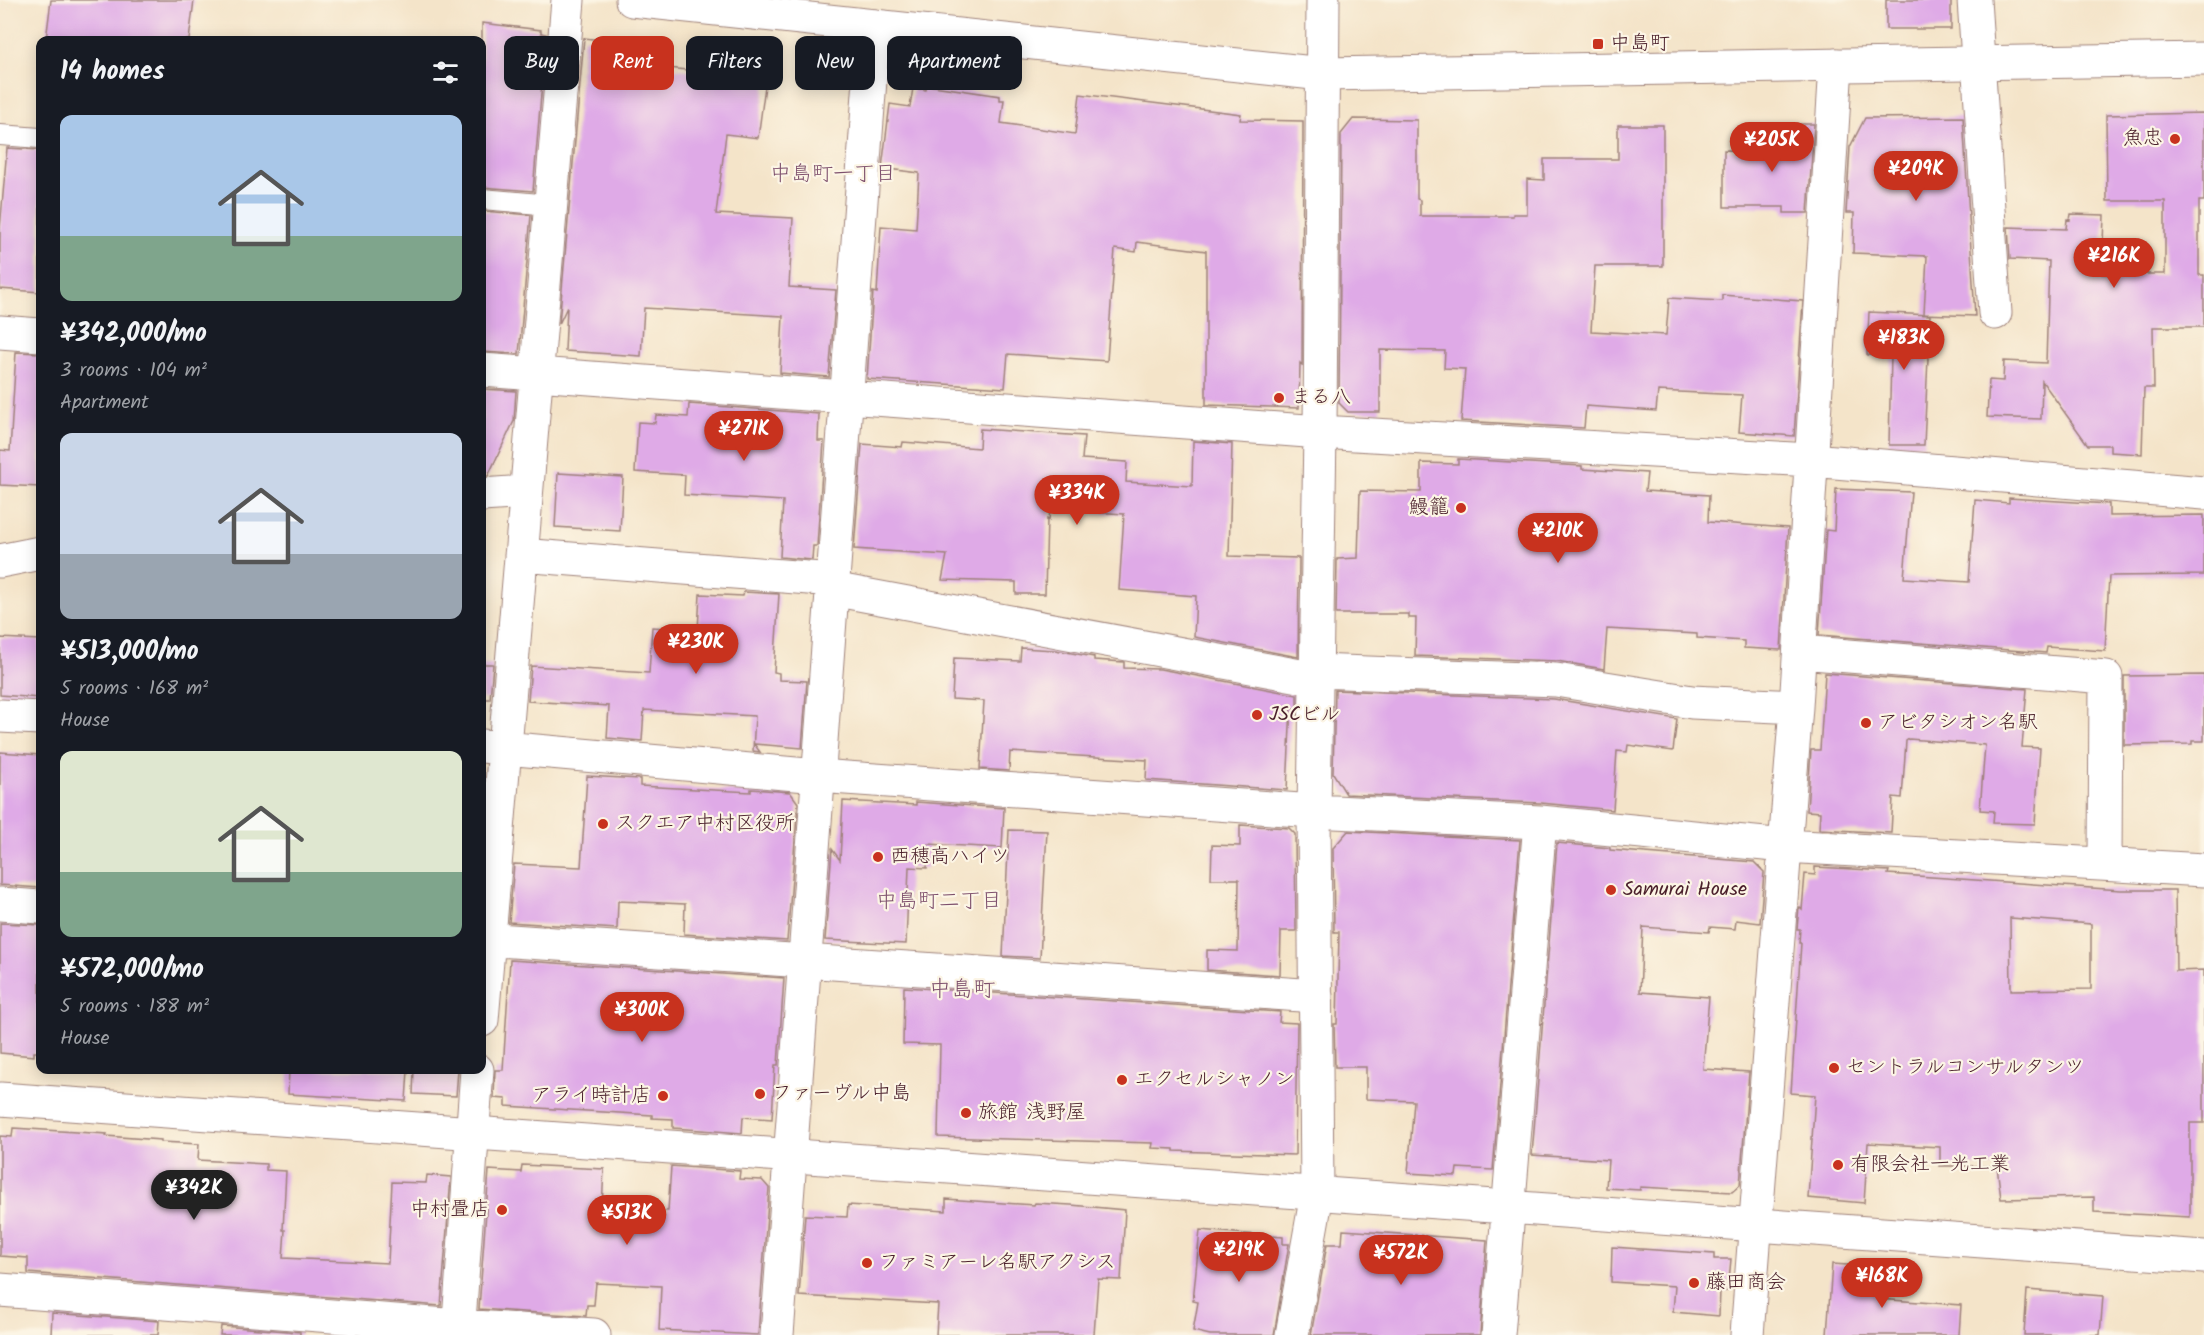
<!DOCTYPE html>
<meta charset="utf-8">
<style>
:root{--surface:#171b24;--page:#242831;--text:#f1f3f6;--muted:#9ea1a6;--accent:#c8321e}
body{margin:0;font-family:Kalam,"Klee One",sans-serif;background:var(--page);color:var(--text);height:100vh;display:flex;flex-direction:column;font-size:22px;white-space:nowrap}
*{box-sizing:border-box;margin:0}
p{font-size:20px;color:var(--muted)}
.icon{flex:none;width:33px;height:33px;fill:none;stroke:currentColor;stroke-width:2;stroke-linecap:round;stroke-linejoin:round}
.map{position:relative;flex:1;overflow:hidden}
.side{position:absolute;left:36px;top:36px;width:450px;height:1038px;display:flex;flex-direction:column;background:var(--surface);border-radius:12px;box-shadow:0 3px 15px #0003}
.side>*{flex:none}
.banner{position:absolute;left:504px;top:36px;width:570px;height:54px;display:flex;gap:12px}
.price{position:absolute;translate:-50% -51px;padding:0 14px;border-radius:21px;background:var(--accent);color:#fff;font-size:20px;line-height:39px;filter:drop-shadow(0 2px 3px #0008)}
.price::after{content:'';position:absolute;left:50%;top:36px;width:18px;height:14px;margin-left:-9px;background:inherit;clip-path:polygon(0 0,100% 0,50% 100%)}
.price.active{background:#222;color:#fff}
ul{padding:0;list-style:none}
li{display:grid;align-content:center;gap:12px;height:318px;padding:0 24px}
li span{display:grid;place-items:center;height:186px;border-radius:12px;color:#555}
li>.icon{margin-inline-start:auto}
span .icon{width:108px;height:108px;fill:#fffc;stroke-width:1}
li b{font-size:26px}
h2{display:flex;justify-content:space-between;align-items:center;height:72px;padding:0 24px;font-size:26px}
.chip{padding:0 21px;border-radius:12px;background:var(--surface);box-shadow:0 3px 15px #0003;font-size:21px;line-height:54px}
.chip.active{background:var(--accent);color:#fff}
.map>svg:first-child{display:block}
.building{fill:#dfaae7;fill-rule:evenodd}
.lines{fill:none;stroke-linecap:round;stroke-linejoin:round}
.service-casing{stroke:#9f827a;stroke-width:22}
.minor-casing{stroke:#9f827a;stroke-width:35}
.tertiary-casing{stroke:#9f827a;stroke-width:35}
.service{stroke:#fff;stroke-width:20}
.minor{stroke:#fff;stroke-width:33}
.tertiary{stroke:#fff;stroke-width:33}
.poi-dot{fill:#c8321e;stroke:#fcf5e5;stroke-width:2}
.labels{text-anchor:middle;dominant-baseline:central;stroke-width:4.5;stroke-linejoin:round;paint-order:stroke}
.poi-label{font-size:20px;fill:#4a1f2b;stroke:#fcf5e5;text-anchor:start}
.neighbourhood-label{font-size:21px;fill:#7e506d;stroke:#fcf5e5}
.quarter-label{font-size:22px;fill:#7e506d;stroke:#fcf5e5}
</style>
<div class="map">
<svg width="2204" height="1335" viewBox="0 0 2204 1335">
<rect width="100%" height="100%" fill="#fcf5e5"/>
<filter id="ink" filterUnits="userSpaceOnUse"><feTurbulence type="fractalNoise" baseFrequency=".0167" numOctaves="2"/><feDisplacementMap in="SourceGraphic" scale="12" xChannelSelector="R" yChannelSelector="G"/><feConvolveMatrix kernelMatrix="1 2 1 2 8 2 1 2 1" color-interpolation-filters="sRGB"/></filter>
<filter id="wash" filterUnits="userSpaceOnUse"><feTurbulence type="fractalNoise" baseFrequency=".008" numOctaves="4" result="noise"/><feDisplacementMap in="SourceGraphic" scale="24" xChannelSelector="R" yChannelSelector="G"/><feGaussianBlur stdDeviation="1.35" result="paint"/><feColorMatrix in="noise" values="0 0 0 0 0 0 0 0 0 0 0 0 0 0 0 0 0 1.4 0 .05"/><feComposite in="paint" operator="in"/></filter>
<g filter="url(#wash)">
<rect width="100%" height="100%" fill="#f4e4c9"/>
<g id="blocks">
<path class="building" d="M51,0H194L189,40H46Z
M1886,0H1951V29H1886Z
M482,23L541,30V33L546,34L533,191L482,187Z
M584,38L635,44L633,64L704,72L705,64L767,71L758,138L726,134L716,214L793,218L789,287L836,290L829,377L780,373L783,316L644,308L641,356L565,351L567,307L559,324Z
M927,85L1000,96V100H1004L1001,123L1075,134L1080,94L1241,114L1240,120L1303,121L1302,365L1300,363L1299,408L1206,405V251L1137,242L1136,252L1115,249L1107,361L1008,354L1005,388L867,379L873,292L877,293L881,226L916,229L919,173L882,168L890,104L910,107L913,88L926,90Z
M2204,113V201H2199V275H2204V327H2153L2154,388H2144L2142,454L2110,452V445H2088L2042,381L2041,419L1987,417L1989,380L2003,381L2004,361L2046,363L2049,261L2010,259L2008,227L2066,229L2067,219L2070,220L2071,214L2104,215L2102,274H2165V201H2107L2106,115Z
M1963,117L1975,316L1924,314L1927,256L1853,253L1854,213H1846L1850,147L1865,118Z
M1353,119L1417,120V199L1420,200V216H1513V214H1527V179L1544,180V159H1618V125H1663V266H1595L1591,331L1666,335L1669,298L1722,301V295L1803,301L1794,436L1739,432L1742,395L1658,391L1656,411L1586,406L1584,428L1461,421L1465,369L1444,368L1445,351L1380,350V412H1348L1339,403L1341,134Z
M1781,124H1814L1808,213H1784V207H1724V150L1781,151Z
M7,148L40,150V292L0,289V229Z
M482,211L531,215L519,354L482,352Z
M1869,312L1930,315L1924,445H1889L1891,356L1867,355Z
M16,352L40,353V487L0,485V450L10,451Z
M482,389L516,391L514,421L488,476H482Z
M689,404L819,414L818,441H824L817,546H813L812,560L780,557L783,501L684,495L685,475L635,472L638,422L655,423L656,415L688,417Z
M980,429L1084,436L1082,459L1127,462L1126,482L1192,486L1193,441L1232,444L1229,556L1299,558L1298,657L1194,637L1196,596L1119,590L1124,514L1050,509L1049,520L1047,519L1045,594H1016V582L942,580L947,555L854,549L862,444L902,447L903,442L979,448Z
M1458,459L1582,466V469L1647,473L1645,491L1709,495L1708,522L1788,528L1781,650L1744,648V641L1697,638V634L1607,629L1604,669L1557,661L1415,656L1416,618H1409V614H1336L1337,559L1358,558L1360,491L1421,492V463L1458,464Z
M558,473L623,477L620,531L555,527Z
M1836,489L1911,492L1904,578L1969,582L1975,500L2009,503V498L2109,504V516L2204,515V575L2109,576L2105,651L2047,647L2046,653L1819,635L1826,530L1834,531Z
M744,592L779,594L774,672L779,673V680L807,681L802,748L754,744L760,752L753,751L755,716L644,710L642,741L607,738L609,706L528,701L531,666L649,673L652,627L698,630L700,594L743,596Z
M0,638L40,640V698L0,695Z
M1021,648L1055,650L1094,657V660L1124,662V668L1160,669L1297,695V714L1291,705L1287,790L1146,780L1147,760L1010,752L1009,771L980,769L984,701L952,699L954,658L1020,661Z
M482,664H493L490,699H482Z
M1825,673L2027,689L2022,747L2040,748L2035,824L1993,823L1994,811L1980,810L1985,745L1909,739L1906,741L1902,798L1893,797L1891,833L1819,829L1820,812L1807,811L1811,750H1820Z
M2204,675V741H2192V744L2124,745V676Z
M1335,690L1554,699L1677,719L1673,751L1628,745L1627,752L1617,751L1613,810L1541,803L1346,794L1333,773Z
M0,752L40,755V888L0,885Z
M587,776L640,779V786L751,792V789L790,792L798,803L787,941L684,934L685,904L618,901L617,929L509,922L514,864L581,867Z
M843,801L916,805V802L1004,808L1002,848L928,844L927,868L909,867L906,944L825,940L832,849L840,860Z
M1240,825L1289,828L1295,834L1296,931H1281L1280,975L1207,970V950L1238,951L1239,879H1211L1212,845L1240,846Z
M1009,830L1047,831L1040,958L1003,956Z
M1348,831L1520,840L1493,1170L1457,1168L1456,1176L1408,1173L1414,1101L1366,1099V1067H1335L1334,1024H1337L1339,932H1334L1333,848Z
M1557,843L1610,848V850L1754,862L1764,872L1760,923L1736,920L1735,929L1710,927L1709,932L1643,927L1640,992L1709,997L1703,1069L1749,1072L1740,1185L1732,1192L1640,1187V1190L1606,1188L1608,1160L1532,1155Z
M1815,867L1889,871L1888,874L2121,890H2175L2176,971L2204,970V1123H2190V1217L2094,1212V1197L2001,1199L1997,1166H1940V1147L1868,1143L1864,1203L1808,1198L1815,1095L1791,1093L1801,943H1799L1800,929H1797L1799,907L1802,910L1805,874L1815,875ZM2010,918L2091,924V989L2011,990Z
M0,923L40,925V1052H34V1056L0,1053Z
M510,960L784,978L778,1065H775L772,1119L743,1117L742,1133L673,1128V1119L652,1118V1115L506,1106V1099L494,1098L495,1070H503Z
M904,987L1280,1012L1279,1022L1297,1023L1295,1155L1174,1151V1149L1152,1148L1153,1143L938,1137L940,1045L903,1044Z
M289,1070H408L406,1101L288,1094Z
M414,1070H458L456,1096L413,1094Z
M13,1128L107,1134L106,1136L161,1140V1142L199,1144L198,1160L266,1164V1170L286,1171L283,1230H285L283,1258L388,1263L392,1182L426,1183L427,1175L451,1177L441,1306L28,1273V1258L0,1256V1136L12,1137Z
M522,1165L604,1169L602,1207L668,1211L671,1166L740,1171L739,1179L762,1180L769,1188L758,1335L659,1330L661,1286L596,1283L594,1305H587L586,1316L479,1309L489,1170L521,1172Z
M946,1199L1034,1205L1035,1203L1071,1205L1125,1210L1121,1280L1098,1279L1094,1335H936L938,1304L799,1296L805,1215L847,1217L848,1205L946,1211Z
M1200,1230L1283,1237V1244H1289L1274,1335H1210L1193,1331L1198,1302L1193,1301Z
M1343,1230L1487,1240L1480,1335H1311L1327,1244H1342Z
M1612,1247L1714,1254V1259H1731L1728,1291H1720L1719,1316L1673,1312L1675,1286L1611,1282Z
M1832,1264L1879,1267L1877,1299L1961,1305L1959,1335H1827Z
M2027,1290L2103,1296L2100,1335H2024Z
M52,1313L159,1321L158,1335H51Z
M221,1326L300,1332V1335H220Z"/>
</g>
</g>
<g filter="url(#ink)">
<use href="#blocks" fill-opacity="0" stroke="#9f827a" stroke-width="1.5"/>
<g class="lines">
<g class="service-casing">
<path id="service" d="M0,135L40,138
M482,199L551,205"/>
</g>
<g class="minor-casing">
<path id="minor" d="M1974,0L1995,313
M0,332L40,335
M482,370L1320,432L1811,460L2204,493
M482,495L526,492
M521,555L833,580
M0,561L40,553
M832,589L1316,679
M1800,652L2106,677L2105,864
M1316,671L1556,680L1692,702L1796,707
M0,716L40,718
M482,746L818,776L1314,811L1540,822L1785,846L2204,870
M0,904L40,907
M482,939L1316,996
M482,1020L568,0
M0,1290L459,1326L594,1335
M458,1335L477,1070
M777,1335L874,26
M1292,1335L1317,1194L1314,811L1320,432L1323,0
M1498,1335L1540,822
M1747,1335L1796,707L1836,65"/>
</g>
<g class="tertiary-casing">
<path id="tertiary" d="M632,0L1323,74L2204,59
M0,1099L2204,1257"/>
</g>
<use href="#service" class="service"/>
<use href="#minor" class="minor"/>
<use href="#tertiary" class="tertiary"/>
</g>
</g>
<g class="poi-dot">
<rect x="1592" y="38" width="12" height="12" rx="3"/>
<circle cx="2175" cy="139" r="6"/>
<circle cx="1279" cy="398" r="6"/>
<circle cx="1461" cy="508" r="6"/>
<circle cx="1257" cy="715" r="6"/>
<circle cx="1866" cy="723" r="6"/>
<circle cx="603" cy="824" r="6"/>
<circle cx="878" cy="857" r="6"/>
<circle cx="1611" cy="890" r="6"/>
<circle cx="1834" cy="1068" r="6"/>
<circle cx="1122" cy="1080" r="6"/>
<circle cx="760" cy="1094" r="6"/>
<circle cx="663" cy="1096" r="6"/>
<circle cx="966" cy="1113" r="6"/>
<circle cx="1838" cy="1165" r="6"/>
<circle cx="502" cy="1210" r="6"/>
<circle cx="867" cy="1263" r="6"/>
<circle cx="1694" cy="1283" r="6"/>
</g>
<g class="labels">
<g class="poi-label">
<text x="1610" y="44">中島町</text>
<text x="2163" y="139" text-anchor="end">魚忠</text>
<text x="1291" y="398">まる八</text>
<text x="1449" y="508" text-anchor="end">鰻籠</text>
<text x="1269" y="715">JSCビル</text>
<text x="1878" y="723">アビタシオン名駅</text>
<text x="615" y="824">スクエア中村区役所</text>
<text x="890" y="857">西穂高ハイツ</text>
<text x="1623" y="890">Samurai House</text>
<text x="1846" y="1068">セントラルコンサルタンツ</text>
<text x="1134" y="1080">エクセルシャノン</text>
<text x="772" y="1094">ファーヴル中島</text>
<text x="651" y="1096" text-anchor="end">アライ時計店</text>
<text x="978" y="1113">旅館 浅野屋</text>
<text x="1850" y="1165">有限会社一光工業</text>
<text x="490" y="1210" text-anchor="end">中村畳店</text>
<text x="879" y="1263">ファミアーレ名駅アクシス</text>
<text x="1706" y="1283">藤田商会</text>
</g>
<g class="neighbourhood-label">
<text x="833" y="174">中島町一丁目</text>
<text x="939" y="901">中島町二丁目</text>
</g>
<g class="quarter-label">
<text x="962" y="990">中島町</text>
</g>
</g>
</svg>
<b class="price" style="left:1772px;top:173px">¥205K</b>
<b class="price" style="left:1916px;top:202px">¥209K</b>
<b class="price" style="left:2114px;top:289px">¥216K</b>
<b class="price" style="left:1904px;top:371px">¥183K</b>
<b class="price" style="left:744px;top:462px">¥271K</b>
<b class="price" style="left:1077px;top:526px">¥334K</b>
<b class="price" style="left:1558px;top:564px">¥210K</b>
<b class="price" style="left:696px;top:675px">¥230K</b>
<b class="price" style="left:642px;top:1043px">¥300K</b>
<b class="price active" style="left:194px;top:1221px">¥342K</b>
<b class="price" style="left:627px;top:1246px">¥513K</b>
<b class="price" style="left:1239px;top:1283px">¥219K</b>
<b class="price" style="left:1401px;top:1286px">¥572K</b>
<b class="price" style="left:1882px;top:1309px">¥168K</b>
<div class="banner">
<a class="chip">Buy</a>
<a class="chip active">Rent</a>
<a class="chip">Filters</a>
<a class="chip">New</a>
<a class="chip">Apartment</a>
</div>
<section class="side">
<h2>14 homes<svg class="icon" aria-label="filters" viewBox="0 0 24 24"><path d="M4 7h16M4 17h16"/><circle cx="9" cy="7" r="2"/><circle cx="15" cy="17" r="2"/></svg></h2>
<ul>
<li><span style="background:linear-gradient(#a9c7e8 65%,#7fa58c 0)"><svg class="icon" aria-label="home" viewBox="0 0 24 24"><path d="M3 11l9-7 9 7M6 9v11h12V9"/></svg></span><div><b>¥342,000/mo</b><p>3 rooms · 104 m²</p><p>Apartment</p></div></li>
<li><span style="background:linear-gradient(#c9d6e8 65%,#9aa5b1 0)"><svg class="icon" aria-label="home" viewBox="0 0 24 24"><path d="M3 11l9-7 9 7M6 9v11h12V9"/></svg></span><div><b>¥513,000/mo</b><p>5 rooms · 168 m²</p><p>House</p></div></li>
<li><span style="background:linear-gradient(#dfe7d0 65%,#7fa58c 0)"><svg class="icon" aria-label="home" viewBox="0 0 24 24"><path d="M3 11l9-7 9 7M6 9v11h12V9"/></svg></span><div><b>¥572,000/mo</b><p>5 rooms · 188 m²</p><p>House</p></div></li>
</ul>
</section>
</div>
